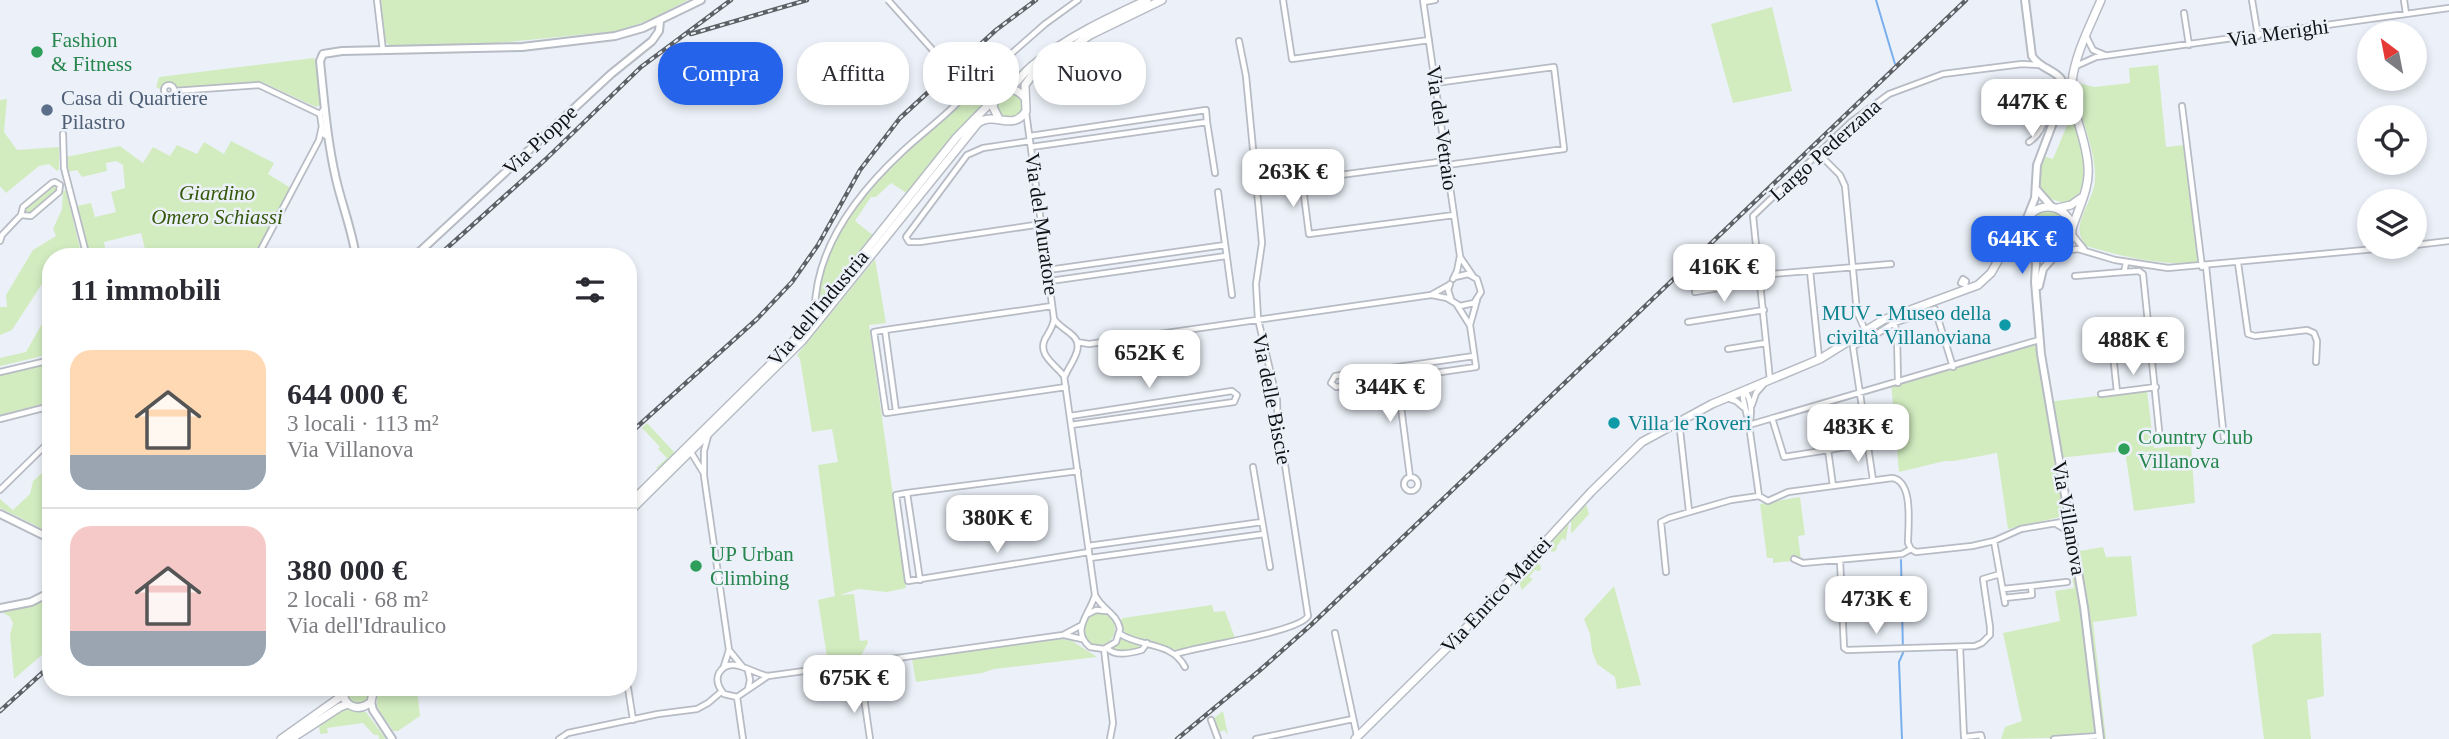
<!DOCTYPE html>
<html lang="it">
<meta charset="utf-8">
<style>
:root{--surface:#fff;--page:#f7f7f7;--text:#2b2b33;--muted:#7c7c81;--line:#e1e1e2;--accent:#2563eb}
body{margin:0;font-family:Georgia,serif;background:var(--page);color:var(--text);height:100vh;display:flex;flex-direction:column;font-size:26px;white-space:nowrap}
*{box-sizing:border-box;margin:0}
p{font-size:23px;color:var(--muted)}
.icon{flex:none;width:38px;height:38px;fill:none;stroke:currentColor;stroke-width:2;stroke-linecap:round;stroke-linejoin:round}
.map{position:relative;flex:1;overflow:hidden}
.details{position:absolute;left:42px;top:248px;width:595px;height:448px;display:flex;flex-direction:column;background:var(--surface);border-radius:28px;box-shadow:0 4px 10px #0003}
.details>*{flex:none}
.hud{position:absolute;left:658px;top:42px;width:665px;height:63px;display:flex;gap:14px}
.needle{width:46px;rotate:328deg}
.controls{position:absolute;left:2357px;top:21px;display:grid;gap:14px}
.controls a{display:grid;place-items:center;width:70px;height:70px;border-radius:50%;background:var(--surface);box-shadow:0 4px 10px #0003;font-size:35px}
.price{position:absolute;translate:-50% -60px;padding:0 16px;border-radius:14px;background:#fff;color:#222;font-size:23px;line-height:46px;filter:drop-shadow(0 2px 4px #0008)}
.price::after{content:'';position:absolute;left:50%;top:42px;width:21px;height:16px;margin-left:-10px;background:inherit;clip-path:polygon(0 0,100% 0,50% 100%)}
.price.current{background:var(--accent);color:#fff}
ul{padding:0;list-style:none}
li{display:flex;align-items:center;gap:21px;height:175px;padding:0 28px}
li+li{border-top:2px solid var(--line)}
li span{display:grid;place-items:center;flex:none;width:196px;height:140px;border-radius:21px;color:#555}
li>.icon{margin-inline-start:auto}
span .icon{width:84px;height:84px;fill:#fffc;stroke-width:1}
li b{font-size:30px}
h2{display:flex;justify-content:space-between;align-items:center;height:84px;padding:0 28px;font-size:30px}
.chip{padding:0 24px;border-radius:28px;background:var(--surface);box-shadow:0 4px 10px #0003;font-size:24px;line-height:63px}
.chip.current{background:var(--accent);color:#fff}
.map>svg:first-child{display:block}
.green{fill:#d2ecc0}
.lines{fill:none;stroke-linecap:round;stroke-linejoin:round}
.stream{stroke:#7aafed;stroke-width:2}
.street-casing{stroke:#b7bbc4;stroke-width:8}
.secondary-casing{stroke:#b7bbc4;stroke-width:10}
.primary-casing{stroke:#b7bbc4;stroke-width:10}
.street{stroke:#fff;stroke-width:4.5}
.secondary{stroke:#fff;stroke-width:6}
.primary{stroke:#fff;stroke-width:7}
.rail-casing{stroke:#5d6064;stroke-width:4.5}
.rail{stroke:#ecf1f9;stroke-width:2;stroke-dasharray:5;stroke-linecap:butt}
.street-bridge-casing{stroke:#b7bbc4;stroke-width:8;stroke-linecap:butt}
.street-bridge{stroke:#fff;stroke-width:4.5}
.leisure-dot{fill:#2e9e5b;stroke:#ecf1f9;stroke-width:2.5}
.service-dot{fill:#5c6f8a;stroke:#ecf1f9;stroke-width:2.5}
.culture-dot{fill:#0f9aa8;stroke:#ecf1f9;stroke-width:2.5}
.labels{text-anchor:middle;dominant-baseline:central;stroke-width:5;stroke-linejoin:round;paint-order:stroke}
.street-label{font-size:21px;fill:#111215;stroke:#ecf1f9}
.leisure-label{font-size:21px;fill:#27864d;stroke:#ecf1f9;text-anchor:start}
.service-label{font-size:21px;fill:#4e5e75;stroke:#ecf1f9;text-anchor:start}
.park-label{font-size:21px;font-style:italic;fill:#34570a;stroke:#ecf1f9}
.culture-label{font-size:21px;fill:#0d838f;stroke:#ecf1f9;text-anchor:end}
</style>
<div class="map">
<svg width="2449" height="739" viewBox="0 0 2449 739">
<rect width="100%" height="100%" fill="#ecf1f9"/>
<path class="green" d="M381,0H688L652,19L618,31L497,43L390,46L385,41Z
M1772,7L1792,91L1733,103L1711,24Z
M314,58L317,63L322,104L316,107L262,82L185,88L177,87L168,82L163,85L162,90L156,87L159,77Z
M2158,65L2166,147L2184,145L2198,263C2158,265 2124,257 2086,246C2068,224 2094,203 2095,180C2097,147 2076,116 2078,83L2094,87L2130,83L2129,68Z
M989,76L1000,87L955,135L908,194L891,183L876,197H871L855,221L874,236L817,308C817,213 926,134 989,76Z
M997 105a13 13 0 1 1 26 0a13 13 0 1 1-26 0Z
M7,99L4,132L17,150L59,147V169L57,171L49,164L39,166L6,193L0,186V100Z
M2072,117C2082,135 2094,186 2073,200C2067,203 2063,203 2057,201C2035,195 2037,174 2043,156L2053,159L2070,118Z
M231,141L274,163L268,174L294,190L255,257L230,255L147,257L141,233L104,242L107,257H90L77,206L91,203L95,217L116,212L111,192L125,188L123,165L116,161L106,163L107,171L82,177L77,170L68,172L66,157L120,146L143,163L153,147L170,156L177,145L197,154L204,142L224,154Z
M53,184H58V192L30,215L23,213L24,208Z
M66,190L82,257H51V278L47,276L12,330L0,335V307H7L6,295L33,250L56,236L53,229L62,209L63,191Z
M2028 230a19 19 0 1 1 38 0a19 19 0 1 1-38 0Z
M875,259L886,323L869,325L906,588L887,592L858,589L840,595L854,594L860,641L867,640L868,643L859,659L828,663L818,600L835,596L818,465L838,462L832,429L812,432L800,359L797,355Z
M51,308V354L0,366V358L26,352Z
M2039,341L2047,402L2147,390L2154,448L2191,445L2195,503L2134,511L2125,451L2058,458L2067,519L2060,517L2008,529L1997,453L1954,461H1945L1899,472L1891,382Z
M51,362V402L0,415V375Z
M647,423L676,454L658,469L656,468L667,458L658,449L660,447L642,428Z
M51,465V533L0,508V499L13,510L30,494L33,481Z
M1800,497L1805,535L1798,536L1801,560L1773,563V558H1767L1760,504Z
M1586,504L1589,514L1571,534V520Z
M1569,522L1566,539L1565,541L1563,538L1557,546L1556,551L1551,552V542Z
M2103,547L2106,557L2131,556L2137,616L2093,622L2106,739H2099L2098,737L2001,739L2005,727L2022,721L2003,633L2060,621L2055,591L2074,588L2068,553Z
M1540,564L1541,569L1539,571L1535,570L1529,577L1533,579L1522,590L1518,580L1481,619L1480,618L1529,566Z
M1614,586L1641,685L1617,689L1615,677L1597,664L1592,651L1590,634L1584,619Z
M48,598L51,604V647L14,679L10,635L13,623L10,617L0,611L4,608L37,604Z
M1212,605L1214,612L1225,611L1235,638L1176,650L1130,636L1122,630L1120,621L1123,618Z
M1083 629a16 16 0 1 1 32 0a16 16 0 1 1-32 0Z
M2321,633L2324,696L2307,700L2311,739H2264L2252,645L2273,634Z
M1120,638L1142,645L1141,649L1117,652L1112,649Z
M1061,639L1072,641L1097,657L994,669L982,673L916,682L912,659Z
M347,688H370V696L364,703L356,704L348,698Z
M380,688H392L393,690L417,688L420,716L398,731H393C383,713 371,709 380,688Z
M344,708L366,712L386,739H379L378,735H374L363,723L327,728L328,733L320,734L319,726Z
M1223,711L1228,735L1224,730L1220,732L1221,738L1213,719Z"/>
<g class="lines">
<path class="stream" d="M1876,0L1895,64
M1901,560L1903,653L1899,662L1902,739"/>
<g class="street-casing">
<path id="street" d="M377,0L383,51
M1283,0L1292,59L1429,40
M1423,0L1460,256L1457,271L1453,279
M2252,0L2258,36
M2404,0L2406,14
M1424,2L1435,0
M2184,13L2189,45
M2086,36L2093,50L2105,55
M2076,66L2096,57L2449,8
M960,80L970,85L978,83L1045,24L1078,0
M1435,83L1554,67L1564,149L1447,165
M164 90a5 5 0 1 1 10 0a5 5 0 1 1-10 0Z
M174,91L259,85L320,114
M2182,106L2202,267
M325,108L320,114L323,134L328,137
M1026,112L1054,319C1053,327 1049,332 1045,339C1037,355 1056,365 1064,376L1095,595C1102,610 1117,613 1120,629L1116,642L1104,649L1090,647C1070,630 1090,614 1095,595
M1207,122L1215,173
M63,134L64,168L87,257
M1030,136L1206,110L1207,122L1031,147
M1030,141L983,148L967,155L906,237L909,242H920L1042,224
M2029,142C2040,135 2043,125 2047,113
M1818,153L1840,175L1845,186L1857,312L1865,330
M1446,161L1302,180L1309,234L1454,215
M1218,192L1232,295
M2072,234L2084,249
M0,241L2,235L21,215L23,207L52,183L55,182L60,185L59,192L31,216L21,215
M2415,245L2449,241
M2062,251L2078,249L2115,260L2168,268L2397,247
M257,257L319,140L322,126
M1460,257L1473,276
M2126,263L2124,272L2139,271L2143,274L2160,440L2186,438
M2238,263L2248,334L2255,336L2307,330L2314,333L2317,341L2316,362
M2206,266L2224,439
M1048,270L1225,245
M1810,271L1819,358
M1760,275L1891,264
M2075,276L2124,272
M1050,281L1226,256
M1450,284L1448,290L1451,299
M1965,284L1966,281L1963,279L1961,283L1965,284L1967,289
M1695,292L1760,281
M1432,295L1447,298L1460,306L1474,303L1481,292L1477,279L1468,274L1455,277
M1457,305L1469,324
M815,315C813,250 857,194 902,152C922,133 945,117 963,97L965,89L956,76
M1054,319C1059,326 1064,328 1071,334C1087,346 1070,363 1065,376
M1894,321L1897,334L1898,383
M1688,322L1764,310
M885,330L874,332L886,413L1066,387
M1855,337L1859,343L1864,342L1894,323L1935,309L1953,367
M1077,342L1089,344L1431,295L1449,285
M1859,343L1853,347L1873,480
M1728,349L1766,343
M1474,356L1335,376L1331,383L1336,387L1476,367L1470,325L1477,300
M2114,364L2117,392L2156,387
M1396,368L1410,477
M0,372L51,360
M1770,380L1753,216L1851,122L1889,94L1943,74L2022,64L2039,65
M1744,391L1743,398L1749,425L1759,496
M1745,391C1752,400 1752,414 1749,425
M2101,394L2117,392
M1727,398L1736,401L1743,407
M1752,405L1756,393L1763,385
M896,411L885,330L1052,306
M1070,416L1232,391L1237,395L1234,402L1071,425
M1772,418L1784,457L1828,450L1833,486
M0,419L51,406
M1679,421L1689,511
M1749,425L2039,340
M708,436L704,451V476L729,650
M689,449L703,472
M1828,450L1868,443
M1253,467L1270,567
M1404 484a7 7 0 1 1 14 0a7 7 0 1 1-14 0Z
M0,490L51,440
M907,493L896,495L908,581L1089,552
M2056,524L2070,532
M1994,541L2005,603
M1088,546L1262,522
M1090,558L1264,534
M1794,559L1803,563L1902,554L1911,549
M1840,560L1844,648L1847,650L1975,646L1982,643L1990,635V627L1983,579L2000,574
M1666,572L1661,522L1669,518L1731,500L1759,496L1768,501L1788,492L1892,478C1914,481 1908,525 1908,543L1911,549L1916,552L1972,546L1994,541L2021,529L2068,521
M920,580L907,493L1078,471
M2031,586L2067,582
M2003,589L2031,586L2032,595L2004,598
M1088,614L1096,610L1106,611
M1335,633L1357,736
M1120,634C1142,648 1171,641 1185,667
M1064,635L1082,639
M1960,647L1964,737L1981,735L1982,739
M1107,648C1115,657 1131,653 1142,650L1147,643
M1104,649L1113,723L1110,739
M1176,654C1199,646 1300,632 1308,616L1285,465L1278,436L1277,400L1258,319L1256,284L1262,243L1246,76L1239,41
M859,663L870,739
M724,666L729,650L742,666
M748,671L750,680L748,689
M768,676L737,697L724,694C719,688 715,681 719,673C730,654 753,674 768,676L1063,635L1080,626
M628,688L633,720
M737,697L743,739
M1211,720L1218,739
M559,739L568,733L658,714L697,709L708,703L721,692
M1256,739L1353,719
M2054,739L2099,736"/>
</g>
<g class="secondary-casing">
<path id="secondary" d="M2025,0L2032,56C2043,74 2071,69 2062,99L2037,165L2035,198L2027,218
M2037,190L2052,207
M2030,247L2036,263L2035,282L2041,354L2084,607L2100,739
M356,257C352,230 342,205 336,179C327,140 324,100 320,61L323,54L342,51L522,47L615,36L643,28L701,0
M414,257L611,74L652,41L659,31L660,21
M2039,286L2043,269L2057,253
M0,514L51,539
M0,608L31,602L51,592
M371,702L373,710L392,739"/>
</g>
<g class="primary-casing">
<path id="primary" d="M1010,89C1018,81 1024,72 1033,65C1067,37 1108,18 1147,0
M999,119L993,107C996,88 1013,83 1025,98
M2024 231a24 24 0 1 1 48 0a24 24 0 1 1-48 0Z
M2058,208L2071,205L2081,198
M2072,229C2078,209 2090,188 2088,167C2087,138 2070,111 2072,82C2075,54 2090,26 2101,0
M628,505L791,344L956,138L995,98
M628,513L802,341L978,123C995,111 1013,132 1026,111L1025,85L1033,74L1090,35L1162,0
M343,688C342,706 357,713 371,702L374,688
M281,739L343,695
M291,739L340,707L348,704
M1355,739L1453,642L1591,492L1642,442L1712,404L1820,359L1883,320L1978,285L1991,273L2000,257L2024,231"/>
</g>
<use href="#street" class="street"/>
<use href="#secondary" class="secondary"/>
<use href="#primary" class="primary"/>
<g class="rail-casing">
<path id="rail" d="M691,34L807,0
M437,257L546,159L641,67L731,0
M628,435L757,319L792,282L818,245L860,170L900,118L996,30L1036,0
M0,711L51,665
M1177,739L1259,671L1312,624L1966,0"/>
</g>
<use href="#rail" class="rail"/>
<g class="street-bridge-casing">
<path id="street-bridge" d="M888,0L956,76"/>
</g>
<use href="#street-bridge" class="street-bridge"/>
</g>
<g class="leisure-dot">
<circle cx="37" cy="52" r="7"/>
<circle cx="2124" cy="449" r="7"/>
<circle cx="696" cy="566" r="7"/>
</g>
<circle class="service-dot" cx="47" cy="110" r="7"/>
<g class="culture-dot">
<circle cx="2005" cy="325" r="7"/>
<circle cx="1614" cy="423" r="7"/>
</g>
<g class="labels">
<g class="street-label">
<text transform="translate(2278 33) rotate(-8)">Via Merighi</text>
<text transform="translate(1442 128) rotate(82)">Via del Vetraio</text>
<text transform="translate(540 140) rotate(-43)">Via Pioppe</text>
<text transform="translate(1825 150) rotate(-42)">Largo Pederzana</text>
<text transform="translate(1042 224) rotate(82)">Via del Muratore</text>
<text transform="translate(818 308) rotate(-50)">Via dell'Industria</text>
<text transform="translate(1272 399) rotate(79)">Via delle Biscie</text>
<text transform="translate(2069 518) rotate(80)">Via Villanova</text>
<text transform="translate(1496 595) rotate(-47)">Via Enrico Mattei</text>
</g>
<g class="leisure-label">
<text x="51" y="40">Fashion<tspan x="51" dy="24">&amp; Fitness</tspan></text>
<text x="2138" y="437">Country Club<tspan x="2138" dy="24">Villanova</tspan></text>
<text x="710" y="554">UP Urban<tspan x="710" dy="24">Climbing</tspan></text>
</g>
<g class="service-label">
<text x="61" y="98">Casa di Quartiere<tspan x="61" dy="24">Pilastro</tspan></text>
</g>
<g class="park-label">
<text x="217" y="193">Giardino<tspan x="217" dy="24">Omero Schiassi</tspan></text>
</g>
<g class="culture-label">
<text x="1991" y="313">MUV - Museo della<tspan x="1991" dy="24">civiltà Villanoviana</tspan></text>
<text x="1628" y="423" text-anchor="start">Villa le Roveri</text>
</g>
</g>
</svg>
<div class="controls">
<a><svg class="needle" viewBox="-14 -14 28 28"><path d="M0-13l5 13h-10z" fill="#e53935"/><path d="M0 13l5-13h-10z" fill="#7c7c81"/></svg></a>
<a><svg class="icon" aria-label="locate" viewBox="0 0 24 24"><circle cx="12" cy="12" r="6"/><path d="M12 2v4M12 18v4M2 12h4M18 12h4"/></svg></a>
<a><svg class="icon" aria-label="layers" viewBox="0 0 24 24"><path d="M12 4l9 5-9 5-9-5zM3 14l9 5 9-5"/></svg></a>
</div>
<b class="price" style="left:2032px;top:139px">447K €</b>
<b class="price" style="left:1293px;top:209px">263K €</b>
<b class="price current" style="left:2022px;top:276px">644K €</b>
<b class="price" style="left:1724px;top:304px">416K €</b>
<b class="price" style="left:2133px;top:377px">488K €</b>
<b class="price" style="left:1149px;top:390px">652K €</b>
<b class="price" style="left:1390px;top:424px">344K €</b>
<b class="price" style="left:1858px;top:464px">483K €</b>
<b class="price" style="left:997px;top:555px">380K €</b>
<b class="price" style="left:1876px;top:636px">473K €</b>
<b class="price" style="left:854px;top:715px">675K €</b>
<div class="hud">
<a class="chip current">Compra</a>
<a class="chip">Affitta</a>
<a class="chip">Filtri</a>
<a class="chip">Nuovo</a>
</div>
<section class="details">
<h2>11 immobili<svg class="icon" aria-label="filters" viewBox="0 0 24 24"><path d="M4 7h16M4 17h16"/><circle cx="9" cy="7" r="2"/><circle cx="15" cy="17" r="2"/></svg></h2>
<ul>
<li><span style="background:linear-gradient(#ffd9b3 75%,#9aa5b1 0)"><svg class="icon" aria-label="home" viewBox="0 0 24 24"><path d="M3 11l9-7 9 7M6 9v11h12V9"/></svg></span><div><b>644 000 €</b><p>3 locali · 113 m²</p><p>Via Villanova</p></div></li>
<li><span style="background:linear-gradient(#f6c9c9 75%,#9aa5b1 0)"><svg class="icon" aria-label="home" viewBox="0 0 24 24"><path d="M3 11l9-7 9 7M6 9v11h12V9"/></svg></span><div><b>380 000 €</b><p>2 locali · 68 m²</p><p>Via dell'Idraulico</p></div></li>
</ul>
</section>
</div>
